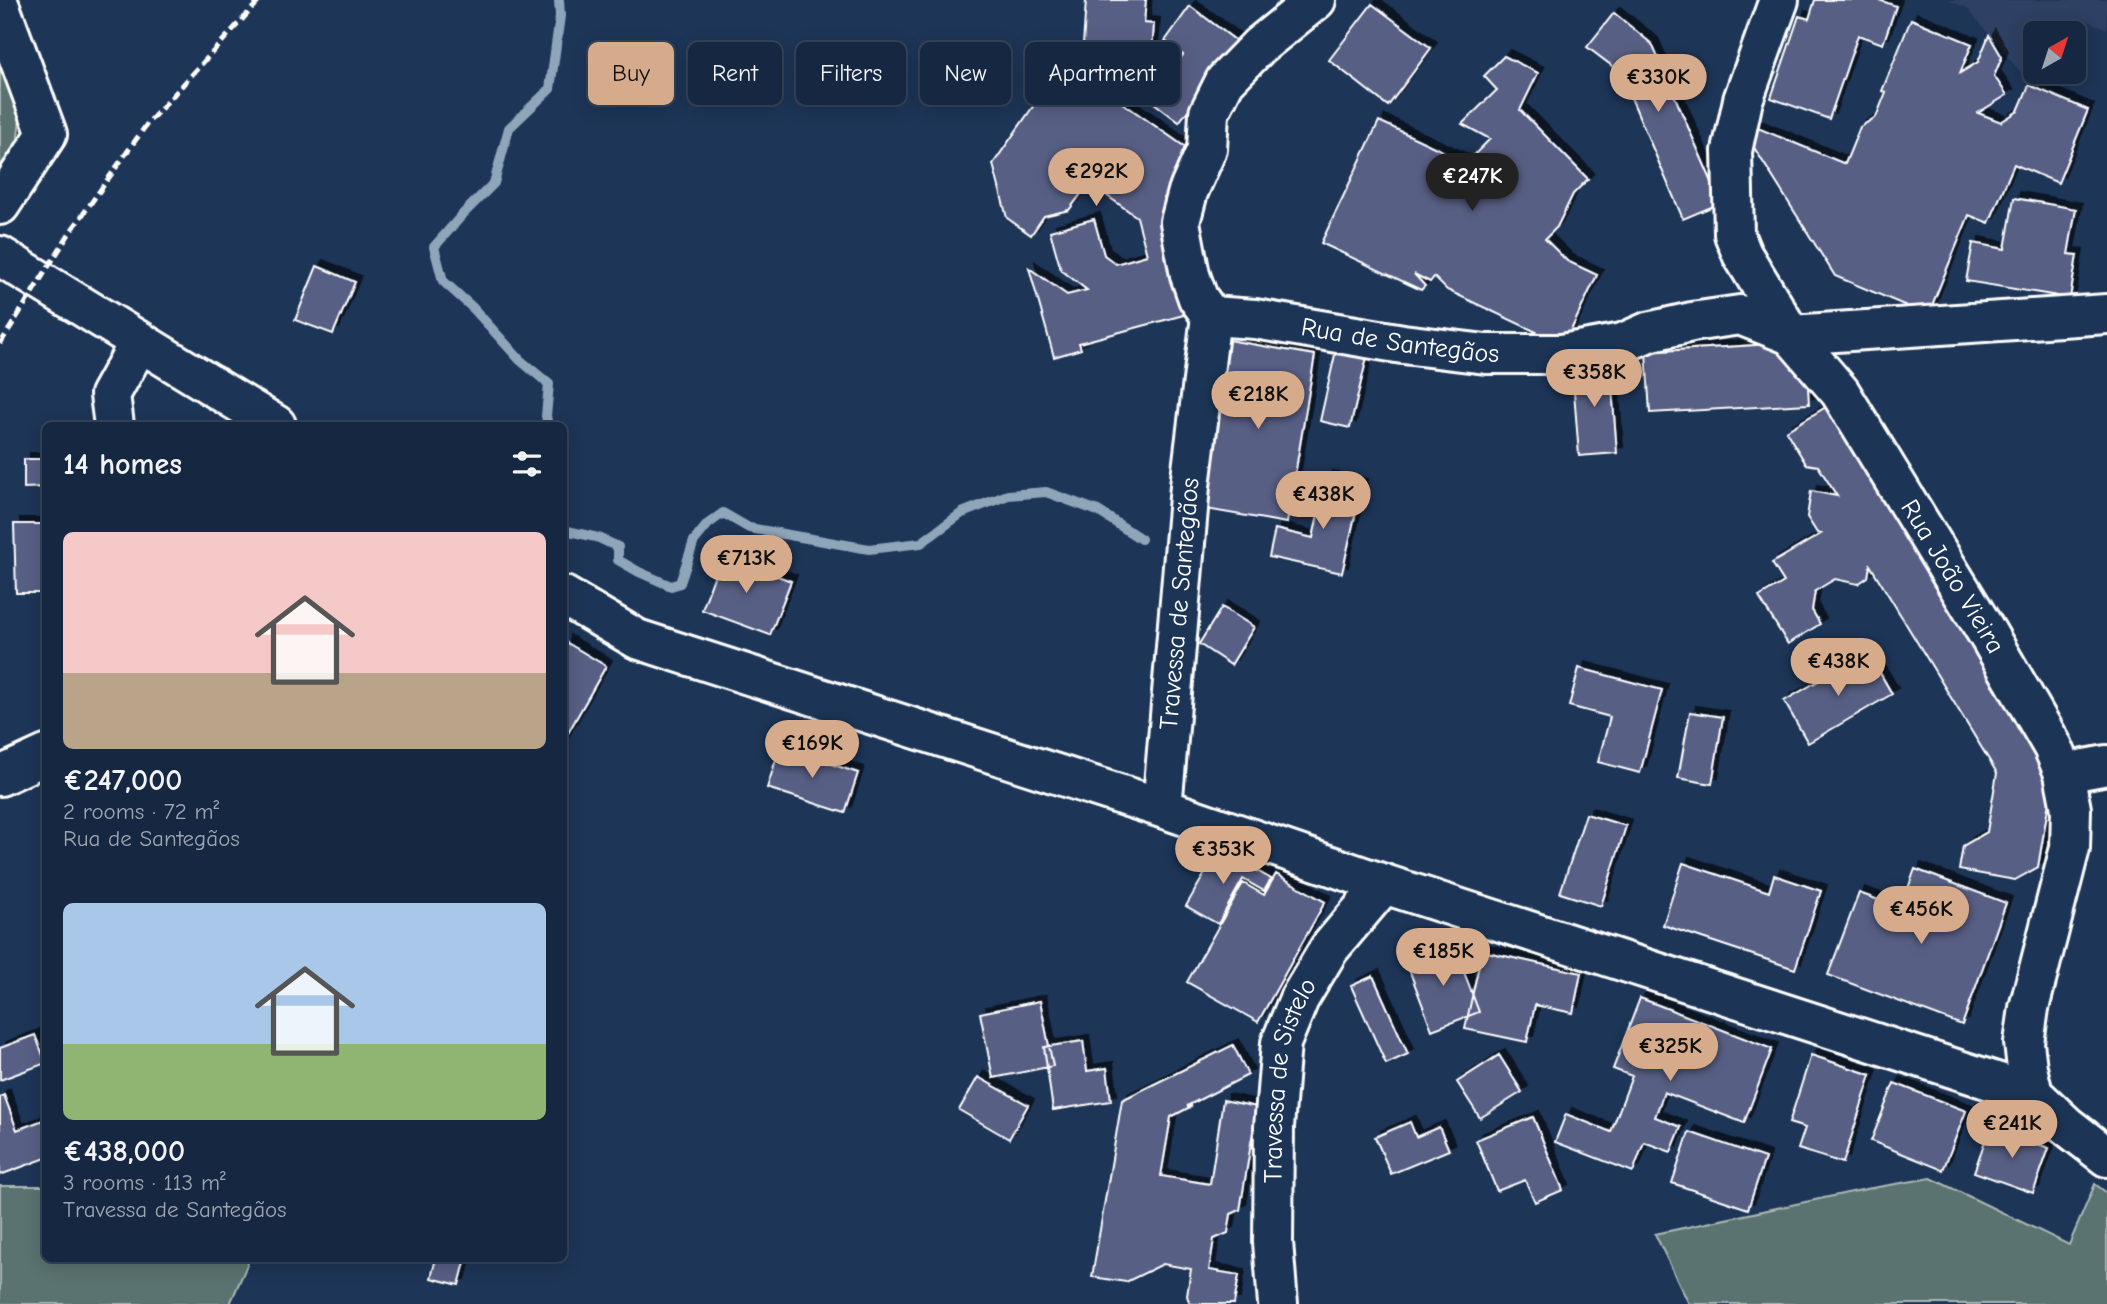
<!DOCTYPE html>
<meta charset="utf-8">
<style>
:root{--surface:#162841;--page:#1f3048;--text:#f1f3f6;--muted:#9ea6b1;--line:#35445a;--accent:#d6ab8b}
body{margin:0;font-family:"Comic Neue",sans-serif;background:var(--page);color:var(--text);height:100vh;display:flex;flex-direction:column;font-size:26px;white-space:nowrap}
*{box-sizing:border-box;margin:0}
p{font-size:23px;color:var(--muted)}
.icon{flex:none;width:38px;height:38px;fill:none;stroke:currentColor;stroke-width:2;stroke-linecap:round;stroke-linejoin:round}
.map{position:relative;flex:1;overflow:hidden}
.drawer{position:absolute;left:42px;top:422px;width:525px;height:840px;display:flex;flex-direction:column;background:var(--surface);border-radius:10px;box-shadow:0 4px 18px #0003,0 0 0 2px var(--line)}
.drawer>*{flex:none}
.guide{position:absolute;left:588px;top:42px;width:665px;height:63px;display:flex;gap:14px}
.needle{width:46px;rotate:39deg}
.fabs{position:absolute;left:2023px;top:21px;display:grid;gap:14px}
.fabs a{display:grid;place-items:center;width:63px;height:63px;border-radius:10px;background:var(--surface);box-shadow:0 4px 18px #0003,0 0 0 2px var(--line);font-size:35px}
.price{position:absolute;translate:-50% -60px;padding:0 16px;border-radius:24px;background:var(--accent);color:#111;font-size:23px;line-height:46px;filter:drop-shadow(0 2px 4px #0008)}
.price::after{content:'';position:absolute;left:50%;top:42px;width:21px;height:16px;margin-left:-10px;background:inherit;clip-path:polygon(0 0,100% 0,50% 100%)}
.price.active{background:#222;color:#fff}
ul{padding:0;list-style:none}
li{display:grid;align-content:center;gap:14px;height:371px;padding:0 21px}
li span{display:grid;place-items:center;height:217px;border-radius:10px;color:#555}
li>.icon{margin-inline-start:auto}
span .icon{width:126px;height:126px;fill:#fffc;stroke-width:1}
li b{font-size:30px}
h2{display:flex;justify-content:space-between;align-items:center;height:84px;padding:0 21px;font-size:30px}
.tag{padding:0 24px;border-radius:10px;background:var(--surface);box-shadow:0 4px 18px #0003,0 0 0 2px var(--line);font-size:24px;line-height:63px}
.tag.active{background:var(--accent);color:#111}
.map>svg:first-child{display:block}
.built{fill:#2f4164}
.green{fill:#5a736f;stroke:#acb9b7;stroke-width:2}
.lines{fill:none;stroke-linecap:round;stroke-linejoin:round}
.stream{stroke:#8fa5ba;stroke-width:10}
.building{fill:#585e84;stroke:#fff;stroke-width:2;filter:url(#shadow)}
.minor-casing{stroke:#fff;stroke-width:44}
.minor{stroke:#1d3557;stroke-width:38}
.rail{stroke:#fff;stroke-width:5;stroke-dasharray:10 5;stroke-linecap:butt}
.labels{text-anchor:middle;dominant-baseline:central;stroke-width:7;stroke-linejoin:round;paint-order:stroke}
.street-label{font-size:26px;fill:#fff;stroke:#1d3557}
</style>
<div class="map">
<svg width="2107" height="1304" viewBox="0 0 2107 1304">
<defs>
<filter id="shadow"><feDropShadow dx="6" dy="-6" stdDeviation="0" flood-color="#0009"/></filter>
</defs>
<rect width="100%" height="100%" fill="#1d3557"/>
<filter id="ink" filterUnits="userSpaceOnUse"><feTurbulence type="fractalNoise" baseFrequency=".0143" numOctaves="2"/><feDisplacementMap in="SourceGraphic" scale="14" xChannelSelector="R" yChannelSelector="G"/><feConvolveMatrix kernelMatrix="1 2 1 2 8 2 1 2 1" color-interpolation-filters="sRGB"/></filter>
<g filter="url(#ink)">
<path class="built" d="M1947,0H2107V29L2086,20L2073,33H2035V72H2037L2028,81L1967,8Z"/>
<path class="green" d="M0,62L21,107L17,147L0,166Z
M1931,1178L2069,1245L2095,1184L2107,1193V1304H1689L1655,1234L1866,1189Z
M0,1186H45L46,1258H250L230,1304H0Z"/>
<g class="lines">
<path class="stream" d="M548,425L546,416L549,384L520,360L473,308L443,281L434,247L464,213L494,183L509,128L550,89L560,16L559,0
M564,530L599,538L618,547V560L639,572L671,586L680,583L694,541L708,524L723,513L749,528L869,549L921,543L962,513L1008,495L1046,492L1098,511L1141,539"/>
</g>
<path class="building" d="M1086,0H1146L1144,23L1154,24L1150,80L1121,78L1123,47L1083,45Z
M1815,0H1879L1896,6L1883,44L1858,35L1829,119L1771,98L1799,16L1809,19Z
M1372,4L1431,48L1388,106L1329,60Z
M1190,6L1239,43L1179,122L1149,99L1183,55L1165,41Z
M1614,13L1652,44L1721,203L1683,219L1620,72L1587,47Z
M1911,19L1972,44L1960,73L1978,62L1989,35L2002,57L1994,76L2007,95L1978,113L2001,122L2018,111L2029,85L2088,110L2058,183L2014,164L1989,223L1969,215L1928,315L1835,276L1736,119L1845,164L1860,127L1876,117L1886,92L1882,91Z
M1504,56L1538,73L1520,110L1588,179L1573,194L1557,227L1545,239L1567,261L1597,275L1564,345L1447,290L1434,277L1430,282L1414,274L1425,286L1421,290L1321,243L1379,121L1464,161L1462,167L1490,139L1462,124L1497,90L1484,76Z
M1064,62L1195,154L1164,198L1195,312L1079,343L1081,349L1054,357L1029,268L1067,295L1087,290L1061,270L1050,231L1094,219L1104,255L1116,264L1147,255L1137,217L1089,183L1069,210L1044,216L1031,235L1007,218L993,164Z
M2014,198L2076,209L2068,254L2077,255L2070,298L1966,281L1973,243L2005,249Z
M317,266L355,282L333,334L295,320Z
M1228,340L1315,355L1287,523L1200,508Z
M1805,342L1809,404L1650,413L1646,352Z
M1336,350L1367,357L1350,428L1320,421Z
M1610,362L1617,453L1579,456L1572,365Z
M1841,398L2057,754L2038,867L2015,880L1959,870L1963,846L1987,832L1997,773L1870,565L1868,577L1858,584L1835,579L1815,591L1812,610L1820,624L1788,644L1759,597L1784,582L1772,563L1821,534L1817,533L1807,517L1811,491L1837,496L1818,466L1806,464L1786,431Z
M24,459H46V487L24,488Z
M1326,477L1362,485L1342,573L1269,557L1275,529L1313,538Z
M14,524H46V593H16Z
M722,555L791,581L770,635L702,610Z
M1222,607L1254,627L1231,665L1199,644Z
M564,641L606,666L564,740Z
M1868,652L1892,694L1808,743L1784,701Z
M1579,668L1662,690L1640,773L1598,762L1610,717L1569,706Z
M1690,712L1723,717L1712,784L1678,778Z
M780,747L858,773L845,813L767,788Z
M1586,814L1626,826L1601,906L1560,893Z
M1219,849L1271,879L1264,891L1243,879L1218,924L1186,906Z
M1683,863L1769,892L1774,875L1821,891L1795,969L1663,925Z
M1915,869L2006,903L1962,1025L1828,975L1859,893L1901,908Z
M1276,874L1325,902L1258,1022L1187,982L1243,883L1264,895Z
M1454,946L1479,1012L1432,1030L1407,964Z
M1482,951L1581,973L1573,1013L1535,1005L1527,1042L1465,1029Z
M1373,976L1408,1054L1386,1064L1351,986Z
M1640,998L1772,1049L1744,1123L1664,1092L1655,1117L1681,1127L1671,1152L1644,1142L1633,1172L1555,1142L1566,1114L1611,1132L1632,1076L1613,1069Z
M1040,1001L1053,1066L993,1078L980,1013Z
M35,1035L46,1063L0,1080V1048Z
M1083,1041L1087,1071L1107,1068L1111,1101L1053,1110L1044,1047Z
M1233,1045L1248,1075L1187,1106H1192L1171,1117L1161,1176L1210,1184L1223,1100L1257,1107L1240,1210L1231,1214L1228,1233L1214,1239L1209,1270L1239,1275L1234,1304H1190L1187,1296L1191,1269L1163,1264L1126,1282L1092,1277L1122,1100Z
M1499,1055L1522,1092L1480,1118L1457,1082Z
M1811,1055L1871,1075L1843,1163L1798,1149L1805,1128L1789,1123Z
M978,1077L1028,1105L1009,1139L959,1110Z
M1894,1083L1966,1111L1943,1170L1871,1141Z
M4,1095L17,1130L46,1119V1158L0,1175V1097Z
M1533,1117L1563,1190L1535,1202L1525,1180L1497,1191L1476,1140Z
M1410,1122L1416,1137L1439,1127L1449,1150L1391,1174L1375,1137Z
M1990,1127L2049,1148L2033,1193L1974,1172Z
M1689,1132L1765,1158L1748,1209L1672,1183Z
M436,1258H466L459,1285L431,1278Z"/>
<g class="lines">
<g class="minor-casing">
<g id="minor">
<path id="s1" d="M1779,0L1743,100L1732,151L1734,234L1742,254L1791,335L1840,392L1987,633L2053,747L2064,773L2071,809L2070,848L2029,1008L2024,1043L2027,1068L2033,1094L2067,1126L2107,1157"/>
<path d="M0,7L47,134L0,205"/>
<path d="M0,256L276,425"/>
<path id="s2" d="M1211,316L1255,319L1403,344L1486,354H1562L1623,343L1648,332L1692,322L1740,315L1791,335L2107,314"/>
<path d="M1211,316L1198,298L1190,275L1180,222L1188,192L1207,149L1209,113L1225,81L1259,46L1316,0"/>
<path d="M114,425L110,395L140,341"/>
<path d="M564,596L637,639L1162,808L1384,884L2033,1094"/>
<path d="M2064,773L2107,765"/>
<path d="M0,776L46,755"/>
<path id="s3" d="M1162,808L1190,486L1211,316"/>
<path id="s4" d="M1278,1304L1273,1242L1274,1127L1281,1043L1299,999L1329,949L1384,884"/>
</g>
</g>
<use href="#minor" class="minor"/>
<path class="rail" d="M0,344L69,234L147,124L260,0"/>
</g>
</g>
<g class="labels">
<g class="street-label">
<text stroke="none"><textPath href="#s2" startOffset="191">Rua de Santegãos</textPath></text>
<text stroke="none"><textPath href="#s1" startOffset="649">Rua João Vieira</textPath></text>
<text stroke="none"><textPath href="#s3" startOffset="205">Travessa de Santegãos</textPath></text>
<text stroke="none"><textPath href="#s4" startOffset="226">Travessa de Sistelo</textPath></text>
</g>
</g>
</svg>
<div class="fabs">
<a><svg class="needle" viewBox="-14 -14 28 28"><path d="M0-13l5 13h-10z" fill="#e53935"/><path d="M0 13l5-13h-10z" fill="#9ea6b1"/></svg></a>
</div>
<b class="price" style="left:1658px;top:114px">€330K</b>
<b class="price" style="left:1096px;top:208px">€292K</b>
<b class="price active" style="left:1472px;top:213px">€247K</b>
<b class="price" style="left:1594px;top:409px">€358K</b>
<b class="price" style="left:1258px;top:431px">€218K</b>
<b class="price" style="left:1323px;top:531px">€438K</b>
<b class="price" style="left:746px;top:595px">€713K</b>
<b class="price" style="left:1838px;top:698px">€438K</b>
<b class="price" style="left:812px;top:780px">€169K</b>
<b class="price" style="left:1223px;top:886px">€353K</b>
<b class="price" style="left:1921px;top:946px">€456K</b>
<b class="price" style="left:1443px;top:988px">€185K</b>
<b class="price" style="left:1670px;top:1083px">€325K</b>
<b class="price" style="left:2012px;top:1160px">€241K</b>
<div class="guide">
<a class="tag active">Buy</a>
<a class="tag">Rent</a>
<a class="tag">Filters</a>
<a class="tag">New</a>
<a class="tag">Apartment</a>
</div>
<section class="drawer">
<h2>14 homes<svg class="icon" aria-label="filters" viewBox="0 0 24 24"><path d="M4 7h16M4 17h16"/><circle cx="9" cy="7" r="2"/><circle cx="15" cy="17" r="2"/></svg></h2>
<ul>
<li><span style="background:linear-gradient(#f6c9c9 65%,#b9a48a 0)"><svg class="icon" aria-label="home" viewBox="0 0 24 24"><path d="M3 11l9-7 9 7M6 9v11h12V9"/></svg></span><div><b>€247,000</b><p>2 rooms · 72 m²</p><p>Rua de Santegãos</p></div></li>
<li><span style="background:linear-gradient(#a9c7e8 65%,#8fb573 0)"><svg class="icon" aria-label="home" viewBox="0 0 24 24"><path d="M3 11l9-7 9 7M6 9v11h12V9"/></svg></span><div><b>€438,000</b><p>3 rooms · 113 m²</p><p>Travessa de Santegãos</p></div></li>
</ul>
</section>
</div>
